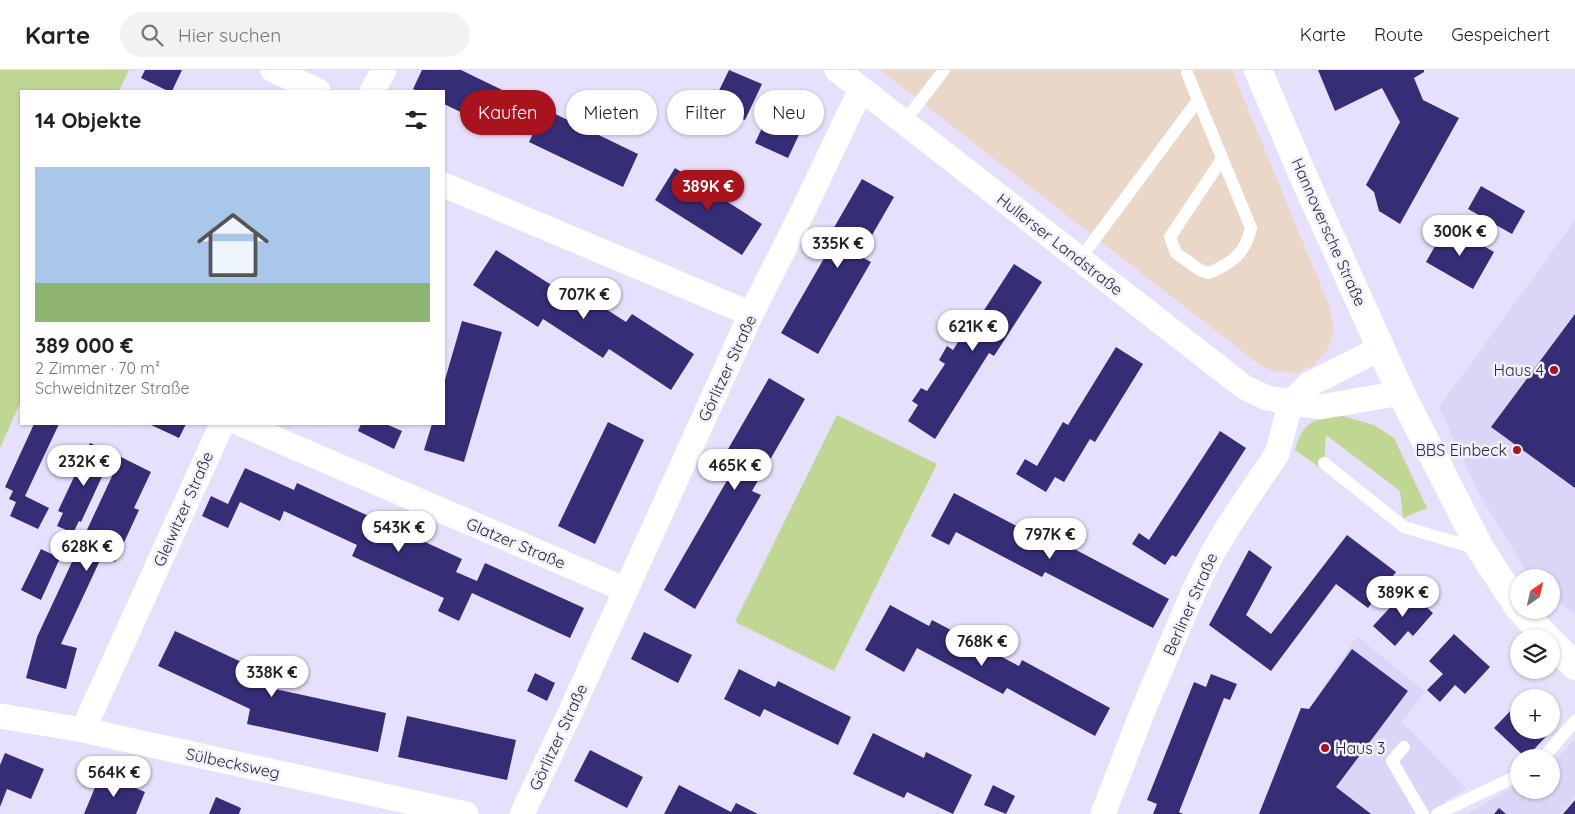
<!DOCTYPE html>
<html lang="de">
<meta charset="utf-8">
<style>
:root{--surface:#fff;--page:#f2f2f2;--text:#222;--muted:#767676;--line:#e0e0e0;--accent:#a8131d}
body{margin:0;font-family:Quicksand,sans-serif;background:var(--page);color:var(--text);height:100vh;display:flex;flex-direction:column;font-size:19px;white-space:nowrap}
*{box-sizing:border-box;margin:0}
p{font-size:16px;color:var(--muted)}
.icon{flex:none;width:28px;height:28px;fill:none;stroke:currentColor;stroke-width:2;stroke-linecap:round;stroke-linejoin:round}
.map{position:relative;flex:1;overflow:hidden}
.side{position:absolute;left:20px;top:20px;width:425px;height:335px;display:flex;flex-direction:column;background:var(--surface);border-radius:0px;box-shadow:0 1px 4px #0004}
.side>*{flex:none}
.guide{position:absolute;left:460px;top:20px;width:475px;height:45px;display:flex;gap:10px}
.needle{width:32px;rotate:34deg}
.controls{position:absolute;left:1510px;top:499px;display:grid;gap:10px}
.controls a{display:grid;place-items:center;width:50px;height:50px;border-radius:50%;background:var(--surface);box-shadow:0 1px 4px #0004;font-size:25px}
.price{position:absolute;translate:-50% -42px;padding:0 11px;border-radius:18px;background:#fff;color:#222;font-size:16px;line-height:32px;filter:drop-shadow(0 1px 2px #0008)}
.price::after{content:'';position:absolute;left:50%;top:30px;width:15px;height:11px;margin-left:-8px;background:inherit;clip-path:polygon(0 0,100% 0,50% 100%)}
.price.current{background:var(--accent);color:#fff}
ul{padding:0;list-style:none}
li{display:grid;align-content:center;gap:10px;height:265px;padding:0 15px}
li span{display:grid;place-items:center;height:155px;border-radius:0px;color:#555}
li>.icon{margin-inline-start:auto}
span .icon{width:90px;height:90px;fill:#fffc;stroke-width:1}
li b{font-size:21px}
h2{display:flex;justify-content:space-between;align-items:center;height:60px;padding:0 15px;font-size:21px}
.tag{padding:0 18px;border-radius:22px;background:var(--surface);box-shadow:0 1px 4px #0004;font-size:18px;line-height:45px}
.tag.current{background:var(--accent);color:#fff}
header{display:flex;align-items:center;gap:30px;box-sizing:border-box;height:70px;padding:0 25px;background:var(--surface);border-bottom:1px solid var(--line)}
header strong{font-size:24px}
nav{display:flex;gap:28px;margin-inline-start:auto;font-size:18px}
.search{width:350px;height:45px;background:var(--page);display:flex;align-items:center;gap:12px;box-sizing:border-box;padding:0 18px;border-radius:28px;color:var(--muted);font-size:19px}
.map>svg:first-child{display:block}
.commercial{fill:#ebd7c8}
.built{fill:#ddd5f8}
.green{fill:#bfd792}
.building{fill:#352d76}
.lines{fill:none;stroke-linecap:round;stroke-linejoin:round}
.service{stroke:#fff;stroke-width:12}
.minor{stroke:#fff;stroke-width:25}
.secondary{stroke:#fff;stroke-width:28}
.poi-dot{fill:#a8131d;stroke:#f3f0fb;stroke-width:2}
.labels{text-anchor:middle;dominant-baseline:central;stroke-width:5;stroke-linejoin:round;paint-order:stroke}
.street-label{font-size:16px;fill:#2b2933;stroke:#f3f0fb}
.poi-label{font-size:16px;fill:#2b2933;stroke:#f3f0fb;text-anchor:end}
</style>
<header>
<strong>Karte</strong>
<div class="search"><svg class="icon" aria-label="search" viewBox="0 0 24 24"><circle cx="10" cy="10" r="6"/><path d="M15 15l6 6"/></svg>Hier suchen</div>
<nav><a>Karte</a><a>Route</a><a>Gespeichert</a></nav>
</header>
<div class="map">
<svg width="1575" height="744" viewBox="0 0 1575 744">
<rect width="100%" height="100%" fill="#e7e0fc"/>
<path class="commercial" d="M880,0H1232L1330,238L1334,261L1328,279L1314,295L1297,303L1277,302L1261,296Z"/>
<path class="built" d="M1575,150V543L1551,527V508L1530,507L1479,424L1439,337Z
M1357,566L1425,622L1402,652L1466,718L1447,730L1440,744H1259L1301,638L1309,639Z
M1575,669V727L1560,744H1466L1519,714V720H1551V695Z"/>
<path class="green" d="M0,0H129L119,21H21V331L0,378Z
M837,345L937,394L834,601L735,552Z
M1343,346L1374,355L1394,368L1427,438L1403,448L1400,421L1326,365L1324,393L1319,397L1295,380C1303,351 1315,347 1343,346Z"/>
<path class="building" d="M145,0H182L172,21H168L141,8Z
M422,0H461L523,30L506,64L444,34V21H418L413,19Z
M729,0L762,14L745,50L712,35Z
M1318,0H1424V2L1414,8L1423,30L1459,48L1400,154L1379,141L1374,122L1366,115L1400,52L1382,18L1335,41Z
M772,36L805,52L788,88L755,73Z
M545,39L638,84L623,117L529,72Z
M675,98L762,154L742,185L655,130Z
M862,109L894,127L860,186L871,192L818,284L781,263L834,171L828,168Z
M1481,116L1525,141L1512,164L1468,139Z
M1447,155L1494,182L1473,219L1426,192Z
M496,180L561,221L566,213L626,252L632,244L694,284L671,320L609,279L603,288L543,249L538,257L473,215Z
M1014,194L1042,212L994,286L989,283L935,369L908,351L918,335L912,331L921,318L927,321L945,294L939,290L947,276L953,280L962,266L966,268Z
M1575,244V418L1491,357Z
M462,251L502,262L464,392L424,380L432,354H444V313Z
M1116,277L1143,294L1095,372L1090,369L1064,412L1055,407L1046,422L1016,404L1025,389L1037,396L1063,352L1068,355Z
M769,308L805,329L752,421L761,425L695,539L664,520L729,407L716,400Z
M608,352L644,370L595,474L558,456Z
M34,354H59L25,426L49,438L38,459L10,446L16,432L9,429L13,421L5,417Z
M149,354H186L179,368Z
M361,354H386L402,361L394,379L358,361Z
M1220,361L1246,378L1176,487L1172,485L1165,495L1132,474L1139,463L1149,470Z
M90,373L113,383L81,452L79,451L73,463L57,456L63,443L58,441Z
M121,387L151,402L134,438L139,440L115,492L102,486L61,574L77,578L66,619L26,608L37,567Z
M245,398L294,420L297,413L462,489L456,502L477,511L485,493L584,538L570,568L472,523L459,551L438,541L444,528L352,486L357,475L284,441L280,451L240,432L228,458L202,446L211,426L228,434Z
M954,423L1058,478L1061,472L1169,529L1153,558L1045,502L1042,507L956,462L949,475L931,466Z
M1347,465L1396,502L1368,538L1336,514L1271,601L1209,555L1249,480L1272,497L1246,545L1271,564Z
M41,479L60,488L41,530L21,520Z
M1407,519L1433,543L1413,566L1408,561L1395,576L1373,556Z
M890,535L929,556L932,550L1019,596L1022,590L1110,638L1095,666L1007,618L1003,624L917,578L904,602L865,580Z
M175,561L267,604L261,616L386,643L378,682L247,654L250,639L158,596Z
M644,562L692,585L678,613L631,589Z
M1454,564L1490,597L1465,624L1455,615L1440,632L1427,620L1443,604L1429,591Z
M1352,579L1408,621L1336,717L1371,744H1259L1301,638L1309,639Z
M739,599L775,617L778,611L851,647L838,675L764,639L760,647L724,629Z
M535,603L555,613L547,631L527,621Z
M1211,604L1237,614L1230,630L1224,628L1179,742L1183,744H1153L1157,734L1147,730L1194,612L1206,617Z
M1519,632V660H1552L1526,688L1494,658Z
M407,646L516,670L507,710L398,687Z
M873,663L924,688L926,682L972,705L953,744L907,722L904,728L853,704Z
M590,680L643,707L627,738L574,711Z
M5,683L44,699L31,729L7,719L0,737V695Z
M101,703L145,722L136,744H84Z
M679,715L731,742L736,733L758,744H664Z
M993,715L1015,726L1006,744L984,735Z
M216,727L241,738L239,744H209Z
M1575,730V744H1563Z
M1499,738L1506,744H1494Z"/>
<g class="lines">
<path class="service" d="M1187,3L1251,158C1245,184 1233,192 1209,203L1200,200L1176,183L1170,167L1222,89
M904,52L944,0
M1080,189L1198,30
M1324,393L1404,457L1478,479
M1404,677L1392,691L1423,744
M1543,688L1575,651
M1437,744L1519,705"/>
<path class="minor" d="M273,0L318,21
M837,0L1244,317L1267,328L1320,337L1401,323
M372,21L384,0
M444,115L751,244
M1291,332L1308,315L1381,278
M241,354L626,520
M0,646L83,660L466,744
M83,660L222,354
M522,744L570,643L751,244L802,143L861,19
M1103,744L1144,638L1193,523L1213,482L1235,446L1277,384L1291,332"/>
<path class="secondary" d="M1258,0L1305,110L1401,323L1481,480L1519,538
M1521,540L1547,568
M1551,572L1575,596"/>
</g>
<g class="poi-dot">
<circle cx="1554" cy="300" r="5"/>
<circle cx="1517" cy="380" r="5"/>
<circle cx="1325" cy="678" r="5"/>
</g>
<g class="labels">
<g class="street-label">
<text transform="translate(1329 162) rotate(66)">Hannoversche Straße</text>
<text transform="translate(1060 174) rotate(38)">Hullerser Landstraße</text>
<text transform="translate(727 298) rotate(-65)">Görlitzer Straße</text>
<text transform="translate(183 439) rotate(-66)">Gleiwitzer Straße</text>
<text transform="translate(516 473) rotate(23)">Glatzer Straße</text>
<text transform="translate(1190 534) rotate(-66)">Berliner Straße</text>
<text transform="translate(558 667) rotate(-65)">Görlitzer Straße</text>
<text transform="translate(233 693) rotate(12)">Sülbecksweg</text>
</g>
<g class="poi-label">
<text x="1544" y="300">Haus 4</text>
<text x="1507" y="380">BBS Einbeck</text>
<text x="1335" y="678" text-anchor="start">Haus 3</text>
</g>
</g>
</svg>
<div class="controls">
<a><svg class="needle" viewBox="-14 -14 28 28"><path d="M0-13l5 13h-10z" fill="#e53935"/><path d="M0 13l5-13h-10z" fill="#767676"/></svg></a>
<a><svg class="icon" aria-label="layers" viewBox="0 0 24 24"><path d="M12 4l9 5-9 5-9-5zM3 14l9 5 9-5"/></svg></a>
<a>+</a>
<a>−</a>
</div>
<b class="price current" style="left:708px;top:142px">389K €</b>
<b class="price" style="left:1460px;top:187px">300K €</b>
<b class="price" style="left:838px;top:199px">335K €</b>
<b class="price" style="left:584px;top:250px">707K €</b>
<b class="price" style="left:973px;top:282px">621K €</b>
<b class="price" style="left:84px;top:417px">232K €</b>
<b class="price" style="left:735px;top:421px">465K €</b>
<b class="price" style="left:399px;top:483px">543K €</b>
<b class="price" style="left:1050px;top:490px">797K €</b>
<b class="price" style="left:87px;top:502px">628K €</b>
<b class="price" style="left:1403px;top:548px">389K €</b>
<b class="price" style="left:982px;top:597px">768K €</b>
<b class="price" style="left:272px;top:628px">338K €</b>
<b class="price" style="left:114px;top:728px">564K €</b>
<div class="guide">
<a class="tag current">Kaufen</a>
<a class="tag">Mieten</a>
<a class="tag">Filter</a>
<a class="tag">Neu</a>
</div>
<section class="side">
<h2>14 Objekte<svg class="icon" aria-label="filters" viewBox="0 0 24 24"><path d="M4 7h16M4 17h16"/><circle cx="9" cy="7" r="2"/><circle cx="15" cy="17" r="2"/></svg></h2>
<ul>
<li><span style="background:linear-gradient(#a9c7e8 75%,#8fb573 0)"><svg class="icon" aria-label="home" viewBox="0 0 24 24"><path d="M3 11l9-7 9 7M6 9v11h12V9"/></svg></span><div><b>389 000 €</b><p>2 Zimmer · 70 m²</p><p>Schweidnitzer Straße</p></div></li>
</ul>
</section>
</div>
